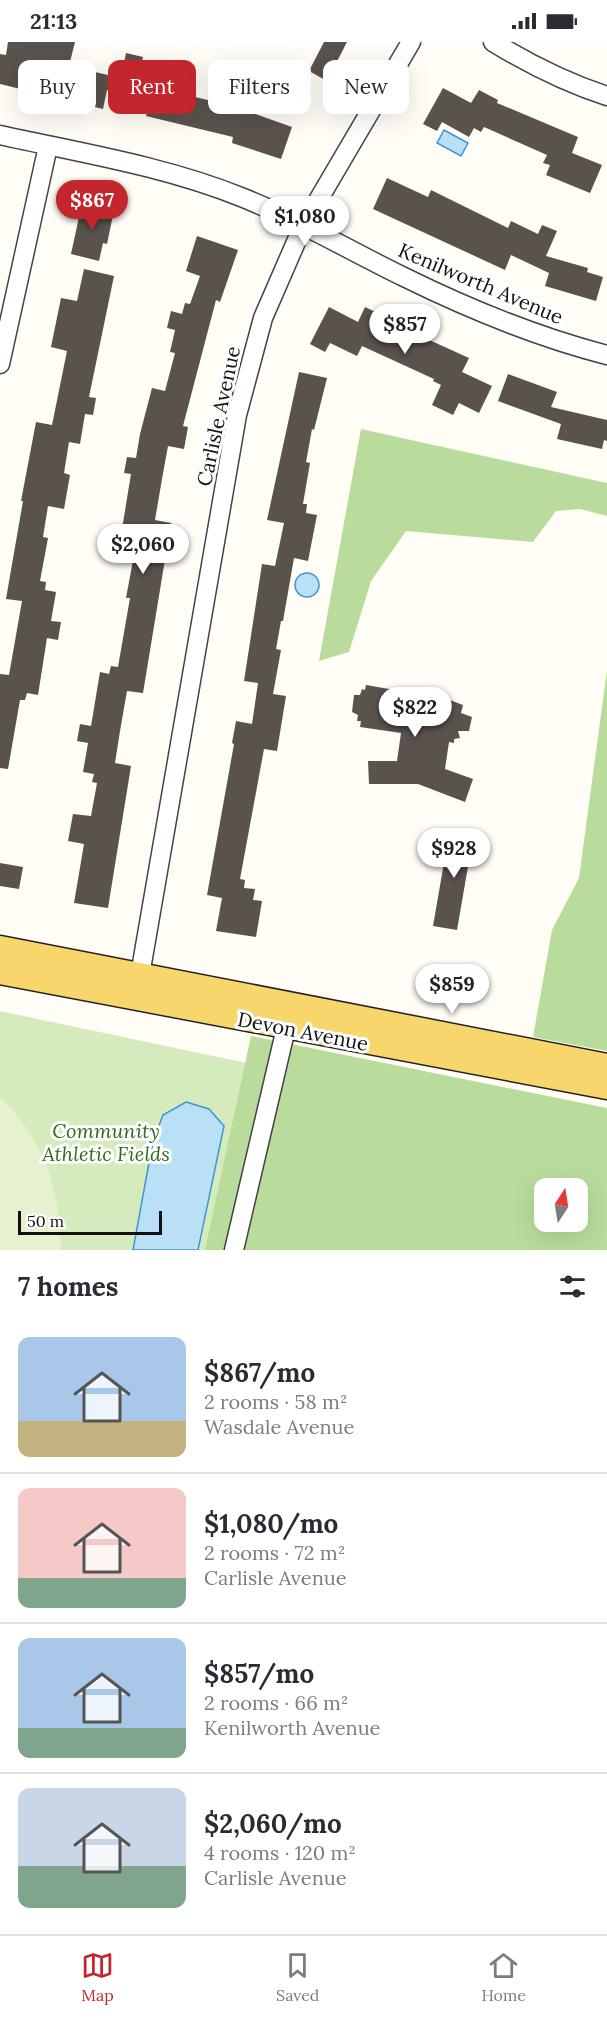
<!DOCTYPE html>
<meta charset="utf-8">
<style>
:root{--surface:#fff;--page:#f7f7f7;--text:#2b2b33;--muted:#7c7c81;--line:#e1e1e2;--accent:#c4262e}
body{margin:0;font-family:Lora,serif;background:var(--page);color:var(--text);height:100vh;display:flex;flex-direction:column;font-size:22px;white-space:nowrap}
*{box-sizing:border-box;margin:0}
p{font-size:20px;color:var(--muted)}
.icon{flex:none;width:33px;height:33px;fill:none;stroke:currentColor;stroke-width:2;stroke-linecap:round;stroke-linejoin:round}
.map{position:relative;height:1208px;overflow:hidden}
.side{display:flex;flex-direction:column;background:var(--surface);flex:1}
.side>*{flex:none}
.banner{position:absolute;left:18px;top:18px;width:572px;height:54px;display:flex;gap:12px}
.needle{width:39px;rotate:12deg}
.fabs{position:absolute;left:534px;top:1136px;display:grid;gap:12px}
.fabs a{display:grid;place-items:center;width:54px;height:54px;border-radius:12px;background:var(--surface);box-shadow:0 6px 24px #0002;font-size:30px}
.scale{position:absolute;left:18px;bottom:15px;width:144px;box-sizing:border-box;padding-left:6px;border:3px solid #111;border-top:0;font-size:16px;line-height:21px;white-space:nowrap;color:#111;-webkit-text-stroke:4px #fff;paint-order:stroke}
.price{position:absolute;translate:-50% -51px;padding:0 14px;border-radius:21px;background:#fff;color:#222;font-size:20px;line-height:39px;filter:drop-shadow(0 2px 3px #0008)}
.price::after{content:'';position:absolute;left:50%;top:36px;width:18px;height:14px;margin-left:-9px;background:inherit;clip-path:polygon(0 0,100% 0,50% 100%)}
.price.active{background:var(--accent);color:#fff}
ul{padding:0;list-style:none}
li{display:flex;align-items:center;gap:18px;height:150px;padding:0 18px}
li+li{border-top:2px solid var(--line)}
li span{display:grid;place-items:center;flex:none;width:168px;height:120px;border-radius:12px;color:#555}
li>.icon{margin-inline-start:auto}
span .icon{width:72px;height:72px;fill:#fffc;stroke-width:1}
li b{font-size:26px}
h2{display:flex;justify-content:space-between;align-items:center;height:72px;padding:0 18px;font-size:26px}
.pill{padding:0 21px;border-radius:12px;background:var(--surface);box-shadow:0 6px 24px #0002;font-size:21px;line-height:54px}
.pill.active{background:var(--accent);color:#fff}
.status{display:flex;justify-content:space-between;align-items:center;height:42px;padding:0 30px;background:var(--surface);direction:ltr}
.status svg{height:16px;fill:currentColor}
.dock{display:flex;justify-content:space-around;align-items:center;height:84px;border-top:2px solid var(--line);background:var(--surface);font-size:16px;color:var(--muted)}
.dock a{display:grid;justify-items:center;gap:3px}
.dock .active{color:var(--accent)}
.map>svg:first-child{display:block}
.green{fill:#d5ebbd}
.forest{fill:#b9dc9c;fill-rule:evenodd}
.pitch{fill:#e6f2cf}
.water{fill:#b9e0f7;stroke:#3f96cf;stroke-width:1.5}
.building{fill:#5a524d}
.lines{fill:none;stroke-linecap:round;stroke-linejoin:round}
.minor-casing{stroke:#444;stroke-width:21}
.major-casing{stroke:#222;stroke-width:27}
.minor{stroke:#fff;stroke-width:18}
.major{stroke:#f9d66b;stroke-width:24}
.labels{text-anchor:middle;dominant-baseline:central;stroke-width:6;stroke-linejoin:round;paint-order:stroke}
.street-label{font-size:20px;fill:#111;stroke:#fff}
.park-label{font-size:20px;font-style:italic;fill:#2f6b1f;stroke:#fff}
</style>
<div class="status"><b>21:13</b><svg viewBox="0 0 49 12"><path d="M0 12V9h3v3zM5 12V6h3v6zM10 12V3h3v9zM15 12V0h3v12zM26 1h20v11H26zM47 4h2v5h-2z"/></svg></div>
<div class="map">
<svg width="607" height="1208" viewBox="0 0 607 1208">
<rect width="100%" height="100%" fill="#fffdf5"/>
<path class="green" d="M0,969L265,1025L225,1208H0Z"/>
<path class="forest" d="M361,387L607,441V474L580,467L556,469L533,500L406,489L371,539L349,610L319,619Z
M607,628V1009L533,995L552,888L579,836Z
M251,994L607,1066V1208H205ZM544,1146H578V1179H544Z"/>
<path class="pitch" d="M0,1055C44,1097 60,1147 61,1208H0Z"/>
<path class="water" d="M444,88L468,101L461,114L437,101Z
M295 543a12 12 0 1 1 24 0a12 12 0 1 1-24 0Z
M186,1060L209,1067L224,1084L198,1208H133L153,1099L163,1073Z"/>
<path class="building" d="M8,0H75L69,24L121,36L126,11L143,15L141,25L170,32L167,42L176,44L174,50L233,64L292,85L281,117L232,101L233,95L146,74L150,58L107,48L103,67L0,42V12L6,13Z
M324,0H347L327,39L309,29Z
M443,46L471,61L479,48L498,58L497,61L578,95L572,111L602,123L590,151L546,133L550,123L543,121L547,113L484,85L481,90L474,86L469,95L442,80L437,89L423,82Z
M387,136L428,155L431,148L508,186L511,179L538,192L542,183L557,189L546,214L588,226L587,230L603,235L596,259L545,244L549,231L511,213L505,228L373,167Z
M82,161L114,168L107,202L103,201L99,219L71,212Z
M197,194L238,208L220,260L216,258L183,384L188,385L184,407L168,404L162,437L155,478L171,481L143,651L127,649L120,689L115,721L131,724L108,866L74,861L84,802L68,799L73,772L91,774L97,741L92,740L94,732L83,730L88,701L77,699L80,682L91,684L100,630L109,632L111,624L118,625L130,556H126L137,497L132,496L133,489L122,487L131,432L124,431L127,415L136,416L140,392L152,346L165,349L175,311L170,310L175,288L167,286L171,269L182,272L185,261L190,262L200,234L186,229Z
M84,227L114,234L89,355L96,356L93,373L85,372L80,402L69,400L64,431L70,433L64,467L48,464L43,495L48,496L40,539L46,540L45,548L56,550L51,579L61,580L58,598L47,596L38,653L27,651L25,658H20L8,727L0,726V632L9,633L22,559L6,557L23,459H21L36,380L52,383L67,309L51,305L61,256L77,259Z
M329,265L358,280L365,265L384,274L383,277L469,316L462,330L492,344L479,371L459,361L453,373L432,363L441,343L433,339L434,337L362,304L357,314L330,301L325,310L310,302Z
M299,330L327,336L314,388L312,387L306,420L310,421L303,462H307L306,471L317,473L308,519L294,516L283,579H281L276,607L281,608L273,652L286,654L277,709L264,707L240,837L245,838L244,846L255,847L253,858L262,859L256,895L216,889L222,856L207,853L234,702L232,701L236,679L252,682L258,641L244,639L262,522L275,524L284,481L267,478Z
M508,332L557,350L551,365L607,378V399L604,398L602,407L557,397L561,382L498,359Z
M366,643L424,653L434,652L463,663L461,671L472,675L469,689H458L460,696L454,697V701L449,700L445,727L473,737L465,760L418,742H369L368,719H397L401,691L360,685L361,679H357L358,673L352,670L354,653H360L362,647L365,648Z
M450,786L474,790L457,888L433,884Z
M0,821L23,825L19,847L0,844Z"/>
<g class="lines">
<g class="minor-casing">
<path id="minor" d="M493,0C529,22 567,41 607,54
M0,93C81,111 164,124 241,155C297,177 350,209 404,235C469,267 537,295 607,313
M0,322L48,104
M140,933L237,373L263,276L303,184L411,0
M234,1208L286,986"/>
</g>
<g class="major-casing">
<path id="major" d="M0,906L607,1024
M0,930L607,1045"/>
</g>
<use href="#minor" class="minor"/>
<use href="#major" class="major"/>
</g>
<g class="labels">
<g class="street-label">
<text transform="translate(481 241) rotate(23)">Kenilworth Avenue</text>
<text transform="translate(218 374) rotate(-78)">Carlisle Avenue</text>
<text transform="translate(303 989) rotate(11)">Devon Avenue</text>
</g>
<g class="park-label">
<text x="106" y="1088">Community<tspan x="106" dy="23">Athletic Fields</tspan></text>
</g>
</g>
</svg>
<div class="fabs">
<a><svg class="needle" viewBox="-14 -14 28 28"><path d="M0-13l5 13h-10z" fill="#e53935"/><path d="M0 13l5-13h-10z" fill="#7c7c81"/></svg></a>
</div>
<div class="scale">50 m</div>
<b class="price active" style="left:92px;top:189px">$867</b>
<b class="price" style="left:305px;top:205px">$1,080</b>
<b class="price" style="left:405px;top:313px">$857</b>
<b class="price" style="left:143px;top:533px">$2,060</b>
<b class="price" style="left:415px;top:696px">$822</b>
<b class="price" style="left:454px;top:837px">$928</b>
<b class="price" style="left:452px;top:973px">$859</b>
<div class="banner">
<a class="pill">Buy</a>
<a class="pill active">Rent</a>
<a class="pill">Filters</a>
<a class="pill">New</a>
</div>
</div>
<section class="side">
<h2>7 homes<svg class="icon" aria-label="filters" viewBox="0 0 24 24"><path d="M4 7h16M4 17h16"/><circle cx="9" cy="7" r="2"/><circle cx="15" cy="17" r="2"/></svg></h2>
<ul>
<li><span style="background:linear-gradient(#a9c7e8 70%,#c2b280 0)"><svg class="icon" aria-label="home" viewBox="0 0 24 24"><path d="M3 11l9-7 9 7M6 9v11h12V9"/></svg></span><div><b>$867/mo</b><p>2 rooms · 58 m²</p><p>Wasdale Avenue</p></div></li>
<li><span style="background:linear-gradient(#f6c9c9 75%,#7fa58c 0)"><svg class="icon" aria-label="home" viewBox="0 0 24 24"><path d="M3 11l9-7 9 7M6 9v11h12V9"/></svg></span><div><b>$1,080/mo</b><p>2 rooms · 72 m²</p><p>Carlisle Avenue</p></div></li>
<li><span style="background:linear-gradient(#a9c7e8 75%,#7fa58c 0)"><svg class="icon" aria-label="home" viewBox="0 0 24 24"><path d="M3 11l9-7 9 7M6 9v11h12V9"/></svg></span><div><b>$857/mo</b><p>2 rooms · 66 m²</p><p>Kenilworth Avenue</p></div></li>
<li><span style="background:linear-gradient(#c9d6e8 65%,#7fa58c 0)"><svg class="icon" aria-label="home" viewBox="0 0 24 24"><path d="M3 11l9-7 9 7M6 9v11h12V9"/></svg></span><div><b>$2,060/mo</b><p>4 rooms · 120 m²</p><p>Carlisle Avenue</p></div></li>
</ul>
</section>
<nav class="dock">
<a class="active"><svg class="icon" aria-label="map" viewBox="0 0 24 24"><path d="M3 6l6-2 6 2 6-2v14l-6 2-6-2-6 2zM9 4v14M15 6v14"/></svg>Map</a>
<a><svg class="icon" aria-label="saved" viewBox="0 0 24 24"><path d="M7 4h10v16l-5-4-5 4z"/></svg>Saved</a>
<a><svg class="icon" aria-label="home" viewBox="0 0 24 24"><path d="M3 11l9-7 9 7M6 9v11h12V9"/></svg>Home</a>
</nav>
